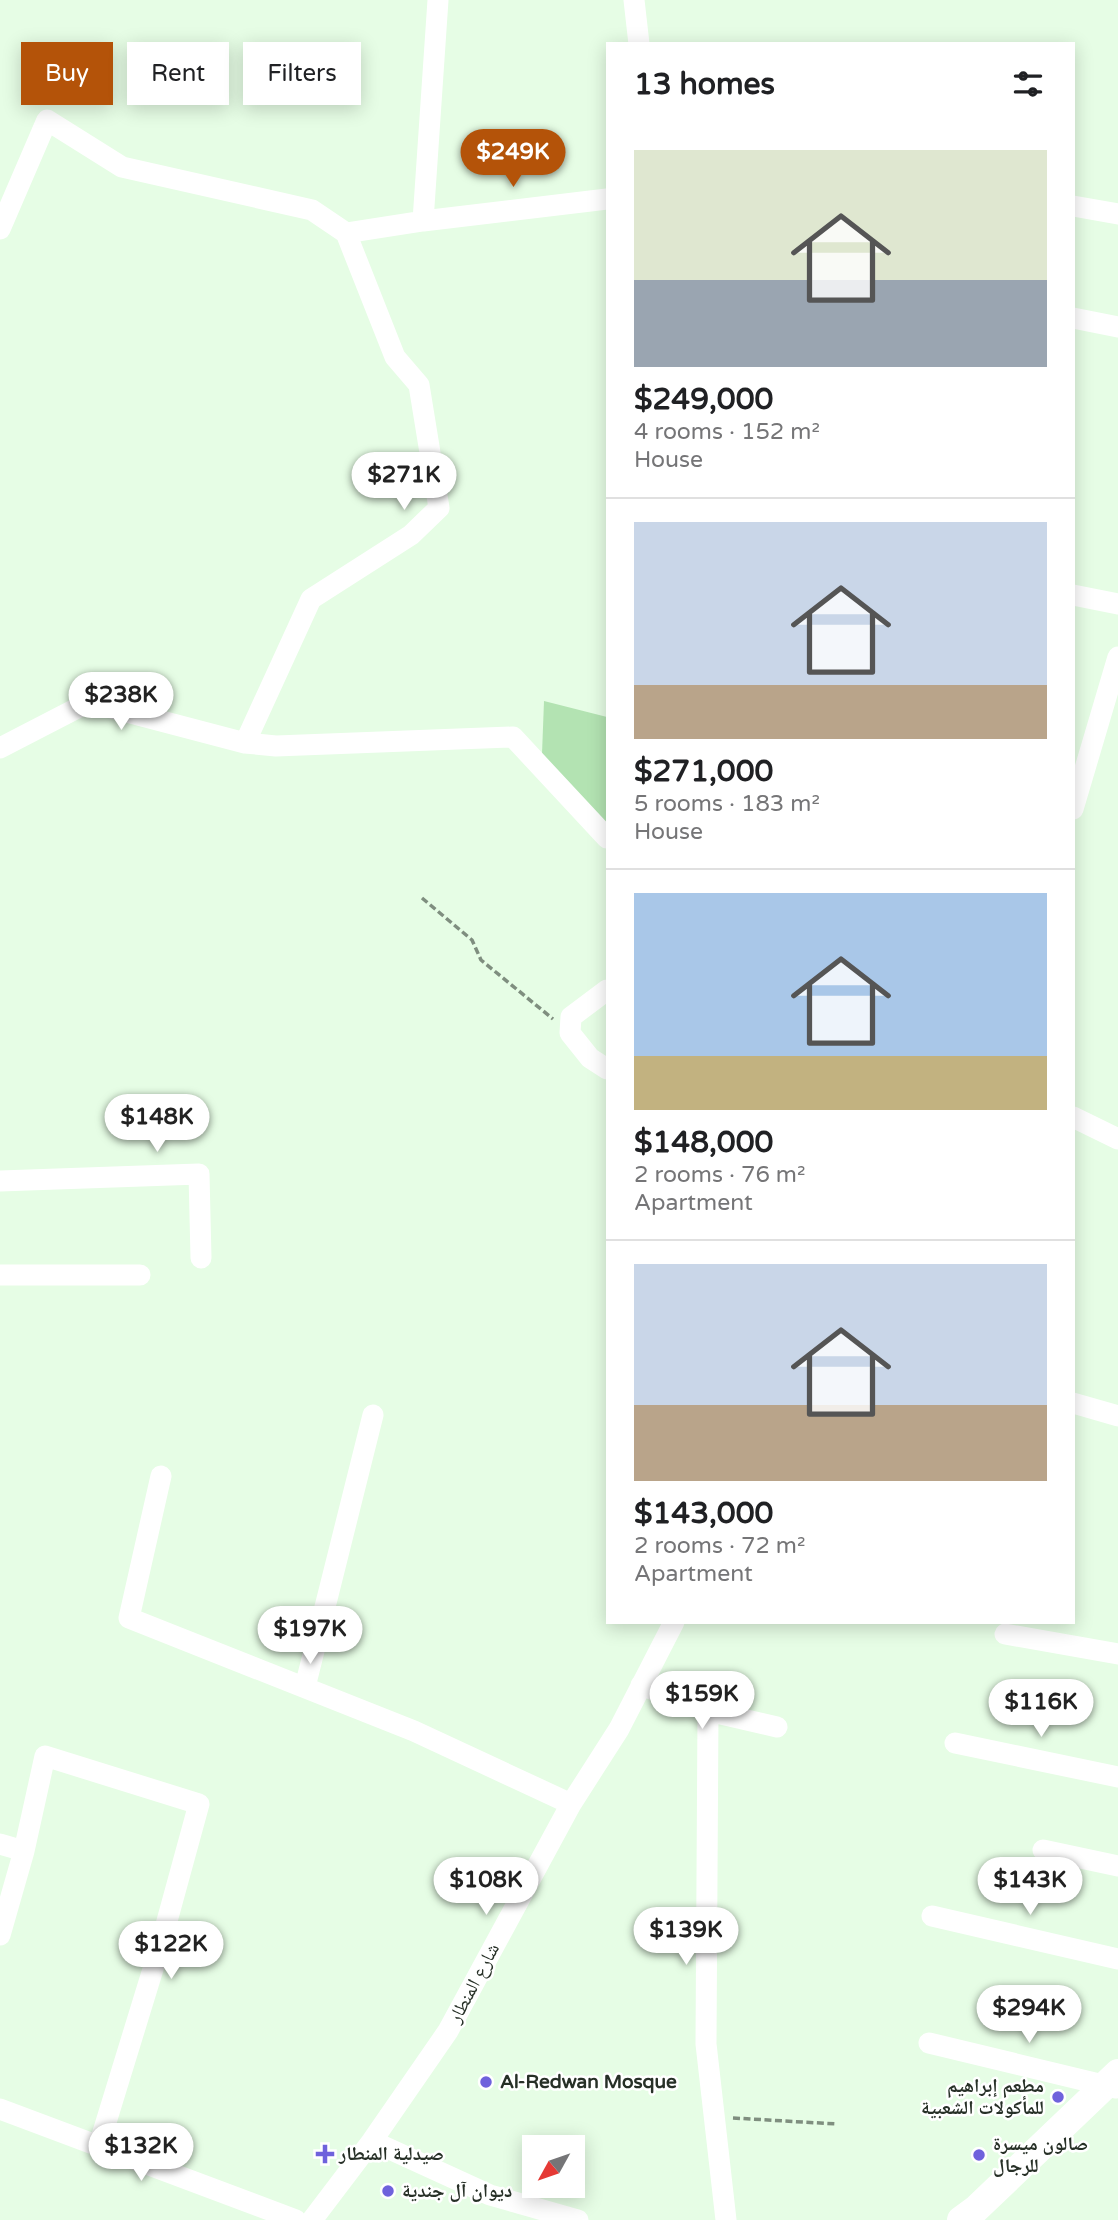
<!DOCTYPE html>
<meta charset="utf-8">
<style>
:root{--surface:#fff;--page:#f2f2f2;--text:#202124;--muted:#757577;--line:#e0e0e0;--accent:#b45309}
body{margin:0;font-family:"Varela Round","Noto Naskh Arabic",sans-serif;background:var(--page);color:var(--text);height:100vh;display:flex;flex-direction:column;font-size:26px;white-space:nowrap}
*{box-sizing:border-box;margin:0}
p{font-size:23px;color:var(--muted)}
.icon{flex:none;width:38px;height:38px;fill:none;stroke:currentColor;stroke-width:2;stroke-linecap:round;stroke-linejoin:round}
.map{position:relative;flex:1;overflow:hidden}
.sheet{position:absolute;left:606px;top:42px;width:469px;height:1582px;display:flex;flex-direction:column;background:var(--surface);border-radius:0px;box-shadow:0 4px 18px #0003}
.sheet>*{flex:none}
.top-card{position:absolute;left:21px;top:42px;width:480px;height:63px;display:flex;gap:14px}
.needle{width:46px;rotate:230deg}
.controls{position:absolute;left:522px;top:2135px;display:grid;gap:14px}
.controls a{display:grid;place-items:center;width:63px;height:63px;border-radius:0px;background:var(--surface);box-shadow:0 4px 18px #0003;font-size:35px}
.price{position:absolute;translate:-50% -60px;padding:0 16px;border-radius:24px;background:#fff;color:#222;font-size:23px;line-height:46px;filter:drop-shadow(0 2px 4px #0008)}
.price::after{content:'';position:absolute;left:50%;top:42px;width:21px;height:16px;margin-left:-10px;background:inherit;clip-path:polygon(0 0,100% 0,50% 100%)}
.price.selected{background:var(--accent);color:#fff}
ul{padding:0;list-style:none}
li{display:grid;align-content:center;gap:14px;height:371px;padding:0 28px}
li+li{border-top:2px solid var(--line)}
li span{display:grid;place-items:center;height:217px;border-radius:0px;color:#555}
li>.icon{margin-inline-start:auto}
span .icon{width:126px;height:126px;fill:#fffc;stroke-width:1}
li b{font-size:30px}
h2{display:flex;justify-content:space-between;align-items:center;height:84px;padding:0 28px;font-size:30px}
.tag{padding:0 24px;border-radius:0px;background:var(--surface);box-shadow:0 4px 18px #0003;font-size:24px;line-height:63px}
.tag.selected{background:var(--accent);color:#fff}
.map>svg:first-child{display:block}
.green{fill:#b3e3b2}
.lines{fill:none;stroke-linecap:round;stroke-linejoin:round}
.path{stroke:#7f8e7f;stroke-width:3.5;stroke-dasharray:7 3.5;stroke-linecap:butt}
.minor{stroke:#fff;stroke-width:21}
.major{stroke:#fff;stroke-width:28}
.poi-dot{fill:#6f62dc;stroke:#fff;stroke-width:2.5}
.labels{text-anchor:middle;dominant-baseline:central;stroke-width:5;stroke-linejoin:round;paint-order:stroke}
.street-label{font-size:19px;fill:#273027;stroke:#fff}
.poi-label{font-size:19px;font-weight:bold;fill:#273027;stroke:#fff;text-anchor:start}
</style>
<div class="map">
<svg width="1118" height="2220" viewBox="0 0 1118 2220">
<rect width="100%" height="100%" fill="#e6fde5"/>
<path class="green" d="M544,701L607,717V825L542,754Z"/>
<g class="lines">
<path class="path" d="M422,898L472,940L481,960L553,1019
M733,2118L837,2124"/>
<path class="minor" d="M634,0L639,44
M1073,206L1118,214
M423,221L438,0
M0,229L47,120L122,167L312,210L346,233L423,221L607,199
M1073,318L1118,327
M1073,595L1118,604
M245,743L311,599L411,535L439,508L419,385L395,357L346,233
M0,748L89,702L245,743L276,746L513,737L607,838
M1073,809L1118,657
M607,990L571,1017L570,1033L590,1058L607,1069
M1073,1117L1118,1139
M0,1181L199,1174L201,1258
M0,1275H140
M1073,1403L1118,1416
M161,1476L129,1618L414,1731L571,1804
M1005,1634L1118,1654
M641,1685L708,1711L777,1727
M305,1687L373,1415
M708,1711L706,2044L726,2220
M955,1743L1118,1777
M0,1844L24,1851
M1043,1850L1118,1866
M932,1916L1118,1959
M0,1935L24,1851L45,1756L199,1804L161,1943L99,2145
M929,2043L1116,2088
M0,2109L296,2220
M372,2141L490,2195L578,2220
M312,2220L372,2141L448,2031L571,1804L619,1729L674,1622"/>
<path class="major" d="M961,2220L976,2209L1118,2073"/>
</g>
<g class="poi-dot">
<circle cx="486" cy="2082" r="7"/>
<circle cx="1058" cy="2097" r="7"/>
<path d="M321.5 2143.5h7v7h7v7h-7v7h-7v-7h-7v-7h7z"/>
<circle cx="979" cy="2155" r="7"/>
<circle cx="388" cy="2191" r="7"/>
</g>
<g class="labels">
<g class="street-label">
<text transform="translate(474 1983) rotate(-62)">شارع المنطار</text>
</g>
<g class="poi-label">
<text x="500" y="2082">Al-Redwan Mosque</text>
<text x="1044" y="2086" text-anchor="end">مطعم إبراهيم<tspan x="1044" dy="22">للمأكولات الشعبية</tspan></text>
<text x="993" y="2144">صالون ميسرة<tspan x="993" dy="22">للرجال</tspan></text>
<text x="339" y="2154">صيدلية المنطار</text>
<text x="402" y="2191">ديوان آل جندية</text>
</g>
</g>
</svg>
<div class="controls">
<a><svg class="needle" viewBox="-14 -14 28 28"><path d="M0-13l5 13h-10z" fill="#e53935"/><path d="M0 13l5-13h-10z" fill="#757577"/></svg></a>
</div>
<b class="price selected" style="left:513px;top:189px">$249K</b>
<b class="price" style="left:404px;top:512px">$271K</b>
<b class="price" style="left:121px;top:732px">$238K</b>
<b class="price" style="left:157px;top:1154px">$148K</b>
<b class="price" style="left:310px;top:1666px">$197K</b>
<b class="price" style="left:702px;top:1731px">$159K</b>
<b class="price" style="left:1041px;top:1739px">$116K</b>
<b class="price" style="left:486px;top:1917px">$108K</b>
<b class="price" style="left:1030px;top:1917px">$143K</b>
<b class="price" style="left:686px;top:1967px">$139K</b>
<b class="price" style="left:171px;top:1981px">$122K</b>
<b class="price" style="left:1029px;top:2045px">$294K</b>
<b class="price" style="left:141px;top:2183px">$132K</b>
<div class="top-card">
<a class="tag selected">Buy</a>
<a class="tag">Rent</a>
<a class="tag">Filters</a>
</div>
<section class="sheet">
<h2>13 homes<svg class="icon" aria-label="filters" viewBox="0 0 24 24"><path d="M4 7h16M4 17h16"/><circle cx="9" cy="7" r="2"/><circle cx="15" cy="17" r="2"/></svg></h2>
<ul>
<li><span style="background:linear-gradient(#dfe7d0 60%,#9aa5b1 0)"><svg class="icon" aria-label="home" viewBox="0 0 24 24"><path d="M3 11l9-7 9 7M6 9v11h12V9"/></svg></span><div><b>$249,000</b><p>4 rooms · 152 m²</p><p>House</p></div></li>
<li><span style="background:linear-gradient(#c9d6e8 75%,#b9a48a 0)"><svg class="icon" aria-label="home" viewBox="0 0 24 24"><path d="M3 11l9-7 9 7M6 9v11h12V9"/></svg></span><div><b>$271,000</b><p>5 rooms · 183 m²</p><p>House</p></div></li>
<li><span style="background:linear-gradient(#a9c7e8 75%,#c2b280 0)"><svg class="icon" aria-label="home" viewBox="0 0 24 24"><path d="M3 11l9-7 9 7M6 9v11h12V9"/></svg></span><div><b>$148,000</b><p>2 rooms · 76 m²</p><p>Apartment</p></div></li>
<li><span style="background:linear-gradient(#c9d6e8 65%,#b9a48a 0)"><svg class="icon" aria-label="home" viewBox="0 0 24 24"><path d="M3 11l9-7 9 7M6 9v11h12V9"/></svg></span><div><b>$143,000</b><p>2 rooms · 72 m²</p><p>Apartment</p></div></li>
</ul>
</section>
</div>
